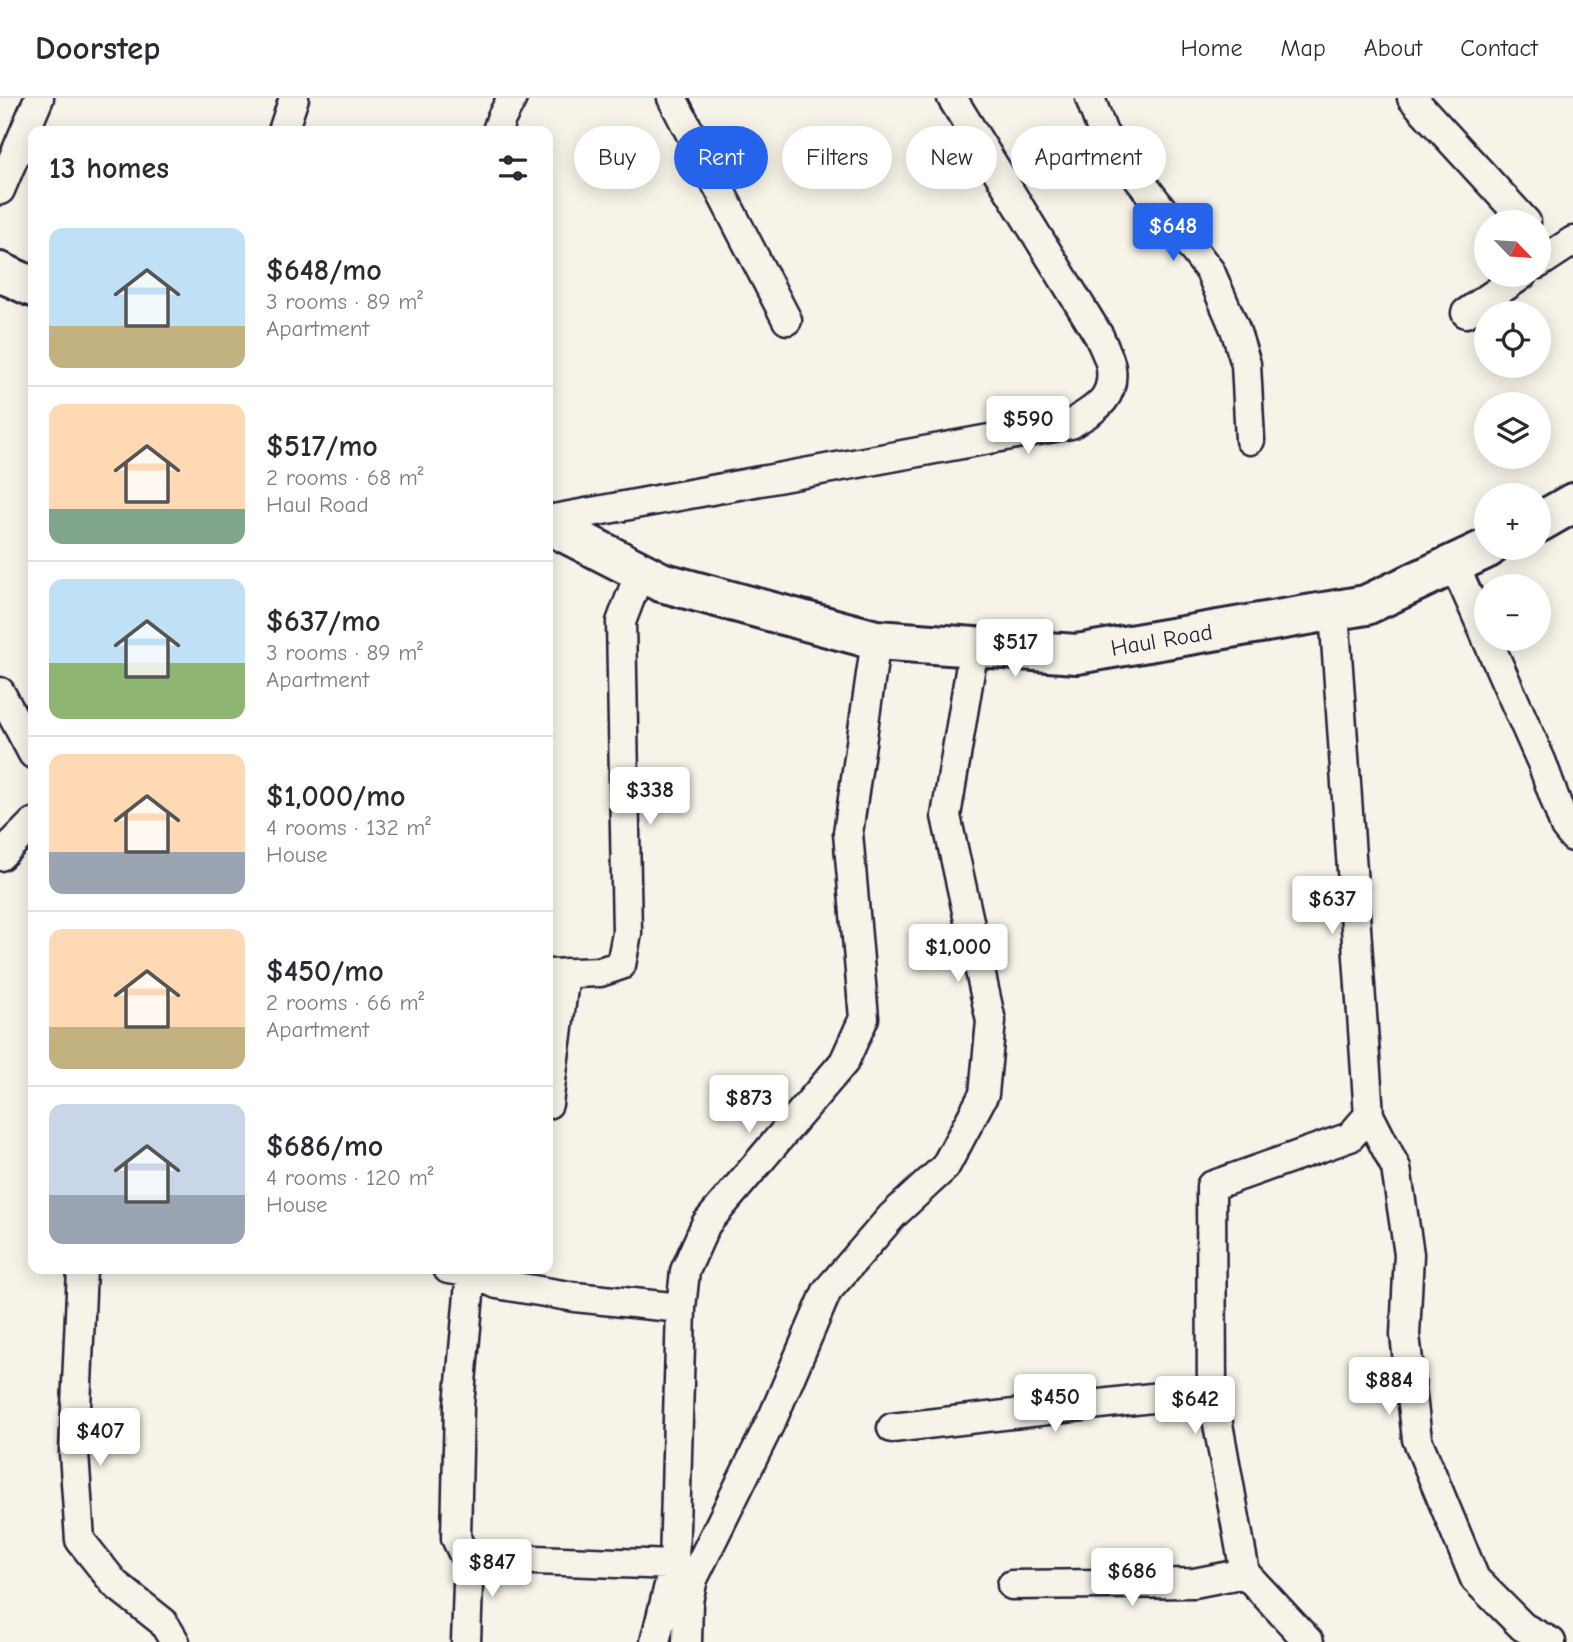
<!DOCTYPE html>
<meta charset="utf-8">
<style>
:root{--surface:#fff;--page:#f2f2f3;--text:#2b2b33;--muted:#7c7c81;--line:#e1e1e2;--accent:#2563eb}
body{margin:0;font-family:"Comic Neue",sans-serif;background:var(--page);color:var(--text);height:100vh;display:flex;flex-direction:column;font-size:26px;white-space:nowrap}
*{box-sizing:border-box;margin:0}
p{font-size:23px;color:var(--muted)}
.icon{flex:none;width:38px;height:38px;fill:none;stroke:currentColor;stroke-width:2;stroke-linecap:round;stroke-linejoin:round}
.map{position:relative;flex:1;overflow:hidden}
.side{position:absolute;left:28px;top:28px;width:525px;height:1148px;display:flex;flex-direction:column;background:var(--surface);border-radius:14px;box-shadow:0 4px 18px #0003}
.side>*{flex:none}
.hud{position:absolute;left:574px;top:28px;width:665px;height:63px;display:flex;gap:14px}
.needle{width:46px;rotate:115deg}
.tools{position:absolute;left:1474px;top:112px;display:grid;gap:14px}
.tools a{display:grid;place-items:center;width:77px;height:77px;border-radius:50%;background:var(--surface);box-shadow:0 4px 18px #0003;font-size:35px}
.price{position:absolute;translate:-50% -60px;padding:0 16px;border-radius:7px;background:#fff;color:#222;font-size:23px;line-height:46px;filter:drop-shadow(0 2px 4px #0008)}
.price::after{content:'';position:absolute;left:50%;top:42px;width:21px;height:16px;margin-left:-10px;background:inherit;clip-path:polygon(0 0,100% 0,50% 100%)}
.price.current{background:var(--accent);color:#fff}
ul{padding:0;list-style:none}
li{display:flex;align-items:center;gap:21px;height:175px;padding:0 21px}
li+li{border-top:2px solid var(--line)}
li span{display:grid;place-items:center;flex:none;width:196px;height:140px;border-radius:14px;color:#555}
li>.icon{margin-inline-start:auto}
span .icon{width:84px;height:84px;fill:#fffc;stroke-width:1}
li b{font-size:30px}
h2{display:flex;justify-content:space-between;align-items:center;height:84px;padding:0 21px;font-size:30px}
.chip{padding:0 24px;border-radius:32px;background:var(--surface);box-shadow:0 4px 18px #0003;font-size:24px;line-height:63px}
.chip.current{background:var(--accent);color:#fff}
header{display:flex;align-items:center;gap:42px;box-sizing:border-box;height:98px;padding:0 35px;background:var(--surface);border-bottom:2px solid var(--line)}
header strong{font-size:33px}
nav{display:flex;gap:38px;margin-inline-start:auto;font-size:24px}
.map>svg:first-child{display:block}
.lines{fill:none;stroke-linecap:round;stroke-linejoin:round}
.street-casing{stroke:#22223b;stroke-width:33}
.secondary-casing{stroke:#22223b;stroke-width:44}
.street{stroke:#f7f3e8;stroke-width:28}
.secondary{stroke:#f7f3e8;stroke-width:38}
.labels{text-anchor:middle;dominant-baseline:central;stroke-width:5;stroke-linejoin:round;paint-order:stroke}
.street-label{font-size:23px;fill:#22223b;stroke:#f7f3e8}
</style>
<header>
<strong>Doorstep</strong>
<nav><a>Home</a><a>Map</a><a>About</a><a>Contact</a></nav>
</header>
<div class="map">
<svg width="1573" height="1544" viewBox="0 0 1573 1544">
<rect width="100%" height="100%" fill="#f7f3e8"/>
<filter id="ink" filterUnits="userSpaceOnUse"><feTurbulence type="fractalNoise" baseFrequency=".0143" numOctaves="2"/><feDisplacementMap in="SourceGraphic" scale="14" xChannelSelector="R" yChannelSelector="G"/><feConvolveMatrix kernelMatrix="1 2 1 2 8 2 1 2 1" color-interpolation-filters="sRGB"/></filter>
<g filter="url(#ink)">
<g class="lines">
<g class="street-casing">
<path id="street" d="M672,0L787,222
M1090,0L1103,35L1210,173L1235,231L1246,266L1250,342
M1412,0L1526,124
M283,33L294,0
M497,33L501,21L512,0
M0,92L39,0
M1538,166L1573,143
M1466,215L1522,177
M548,422L1071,326C1094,311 1115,302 1111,270C1110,260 1103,248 1099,238L952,0
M1454,466L1486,538
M1487,541L1542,665L1565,729L1573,739
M0,594L33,656
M0,758L33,725
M548,876L600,874L621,867L627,835L621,524L640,474
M548,1006L565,875
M1369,1017L1396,1070L1409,1156L1405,1237L1417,1341L1475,1481L1523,1529L1551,1544
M82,1171L74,1355L80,1442L115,1486L163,1524L175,1544
M448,1171L471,1174L497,1186L575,1199L681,1210
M473,1171L471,1174L459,1307L456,1440L463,1455L480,1460L674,1467
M892,1330L1212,1293
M1012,1487L1194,1485L1245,1475
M466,1544L469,1457
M655,1544L674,1467L681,1210L685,1173L706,1126L844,964L864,920L848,735L876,542
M687,1544L688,1503L693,1481L774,1317L827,1193L892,1118L945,1069L984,996L991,923L946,718L974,549
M1309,1544L1245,1475L1212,1293L1211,1088L1350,1039L1369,1017L1334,513"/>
</g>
<g class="secondary-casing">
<g id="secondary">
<path d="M0,174L33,189"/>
<path d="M1538,425L1573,405"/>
<path id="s1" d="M548,426L661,484L876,542L1077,556L1366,507L1488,450"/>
</g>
</g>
<use href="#street" class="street"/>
<use href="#secondary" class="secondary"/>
</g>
</g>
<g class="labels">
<g class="street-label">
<text stroke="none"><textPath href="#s1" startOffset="637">Haul Road</textPath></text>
</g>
</g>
</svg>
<div class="tools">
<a><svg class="needle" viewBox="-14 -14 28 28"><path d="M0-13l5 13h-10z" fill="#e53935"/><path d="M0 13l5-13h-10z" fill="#7c7c81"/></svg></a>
<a><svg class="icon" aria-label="locate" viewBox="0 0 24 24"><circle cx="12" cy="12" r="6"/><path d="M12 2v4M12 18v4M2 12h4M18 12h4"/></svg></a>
<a><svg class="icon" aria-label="layers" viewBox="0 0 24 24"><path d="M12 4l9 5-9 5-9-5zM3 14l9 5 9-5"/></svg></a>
<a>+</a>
<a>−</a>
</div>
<b class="price current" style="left:1173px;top:165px">$648</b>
<b class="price" style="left:1028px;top:358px">$590</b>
<b class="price" style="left:1015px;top:581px">$517</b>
<b class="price" style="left:650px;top:729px">$338</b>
<b class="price" style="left:1332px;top:838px">$637</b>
<b class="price" style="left:958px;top:886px">$1,000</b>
<b class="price" style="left:749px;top:1037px">$873</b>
<b class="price" style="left:1389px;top:1319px">$884</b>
<b class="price" style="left:1055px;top:1336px">$450</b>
<b class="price" style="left:1195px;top:1338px">$642</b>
<b class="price" style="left:100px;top:1370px">$407</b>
<b class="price" style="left:492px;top:1501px">$847</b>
<b class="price" style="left:1132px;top:1510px">$686</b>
<div class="hud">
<a class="chip">Buy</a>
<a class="chip current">Rent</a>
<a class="chip">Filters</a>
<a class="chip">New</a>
<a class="chip">Apartment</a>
</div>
<section class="side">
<h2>13 homes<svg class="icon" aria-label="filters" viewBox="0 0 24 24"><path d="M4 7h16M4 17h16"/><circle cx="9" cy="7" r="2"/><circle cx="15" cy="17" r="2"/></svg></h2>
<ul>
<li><span style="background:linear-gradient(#bfe0f5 70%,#c2b280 0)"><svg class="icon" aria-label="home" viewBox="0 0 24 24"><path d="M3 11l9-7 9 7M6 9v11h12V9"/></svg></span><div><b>$648/mo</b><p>3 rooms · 89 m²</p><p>Apartment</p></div></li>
<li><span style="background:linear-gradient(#ffd9b3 75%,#7fa58c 0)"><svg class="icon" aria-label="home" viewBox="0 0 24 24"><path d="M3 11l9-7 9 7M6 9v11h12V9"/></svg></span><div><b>$517/mo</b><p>2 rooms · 68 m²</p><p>Haul Road</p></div></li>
<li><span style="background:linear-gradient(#bfe0f5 60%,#8fb573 0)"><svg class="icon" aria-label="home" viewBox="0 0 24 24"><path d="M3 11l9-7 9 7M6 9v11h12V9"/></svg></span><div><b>$637/mo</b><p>3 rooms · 89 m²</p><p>Apartment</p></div></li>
<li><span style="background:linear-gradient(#ffd9b3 70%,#9aa5b1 0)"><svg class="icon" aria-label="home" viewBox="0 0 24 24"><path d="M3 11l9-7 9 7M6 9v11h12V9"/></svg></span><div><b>$1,000/mo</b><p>4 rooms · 132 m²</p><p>House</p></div></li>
<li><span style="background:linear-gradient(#ffd9b3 70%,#c2b280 0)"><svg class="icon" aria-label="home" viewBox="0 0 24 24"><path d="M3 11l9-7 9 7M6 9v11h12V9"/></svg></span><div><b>$450/mo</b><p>2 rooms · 66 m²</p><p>Apartment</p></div></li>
<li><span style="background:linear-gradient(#c9d6e8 65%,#9aa5b1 0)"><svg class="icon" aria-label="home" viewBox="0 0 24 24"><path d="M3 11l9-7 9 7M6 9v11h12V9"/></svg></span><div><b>$686/mo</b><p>4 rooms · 120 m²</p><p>House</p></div></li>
</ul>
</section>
</div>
